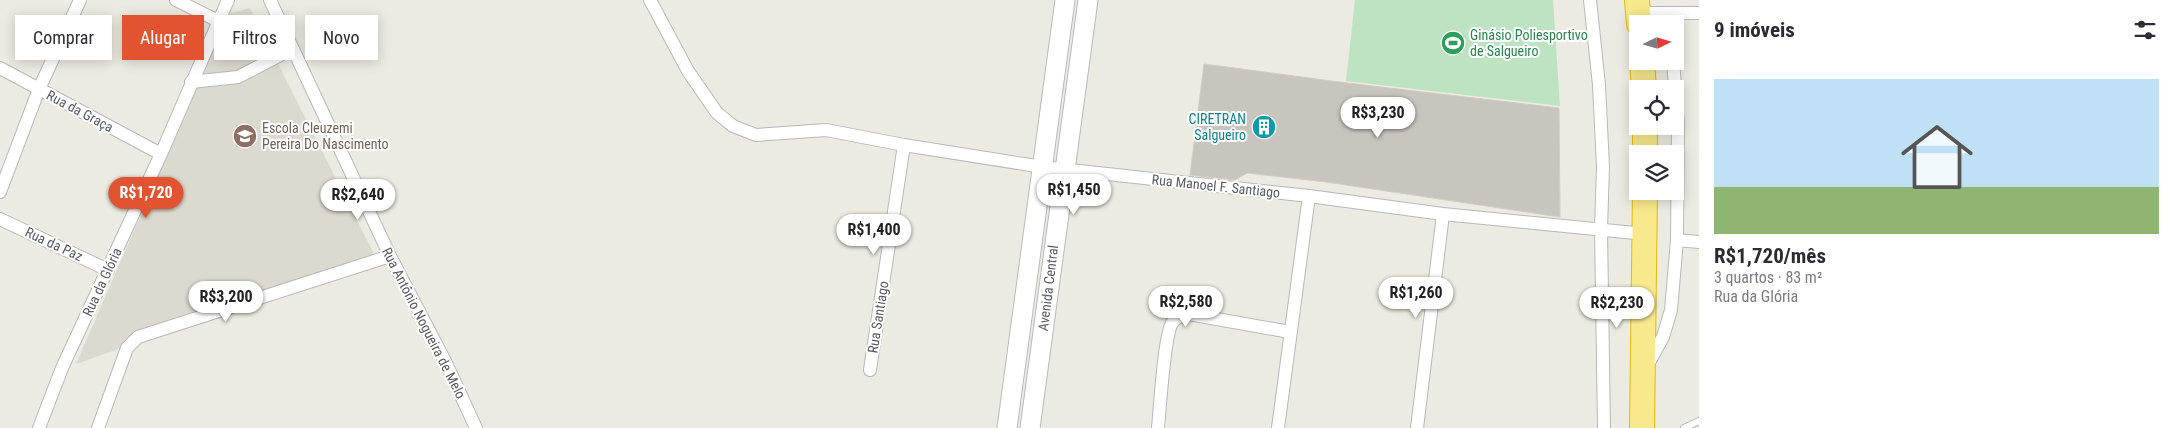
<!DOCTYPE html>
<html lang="pt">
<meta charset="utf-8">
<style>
:root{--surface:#fff;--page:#f7f7f7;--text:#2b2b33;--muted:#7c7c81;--line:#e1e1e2;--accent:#e25431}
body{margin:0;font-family:"Roboto Condensed",sans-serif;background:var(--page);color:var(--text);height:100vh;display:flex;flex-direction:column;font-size:19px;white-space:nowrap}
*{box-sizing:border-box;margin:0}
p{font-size:16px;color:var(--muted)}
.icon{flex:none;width:28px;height:28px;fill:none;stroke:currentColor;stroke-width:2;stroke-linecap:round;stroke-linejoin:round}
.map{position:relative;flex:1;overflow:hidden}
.details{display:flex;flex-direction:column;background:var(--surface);width:475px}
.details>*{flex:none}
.hud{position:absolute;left:15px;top:15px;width:475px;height:45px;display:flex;gap:10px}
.needle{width:32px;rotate:85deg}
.controls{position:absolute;left:1629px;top:15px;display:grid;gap:10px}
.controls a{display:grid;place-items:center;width:55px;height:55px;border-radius:0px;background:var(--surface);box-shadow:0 2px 12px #0003;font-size:25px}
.price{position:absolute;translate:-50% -42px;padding:0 11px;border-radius:18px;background:#fff;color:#222;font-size:16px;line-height:32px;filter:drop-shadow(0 1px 2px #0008)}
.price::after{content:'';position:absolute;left:50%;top:30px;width:15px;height:11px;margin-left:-8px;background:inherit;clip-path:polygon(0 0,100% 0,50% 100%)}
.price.current{background:var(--accent);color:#fff}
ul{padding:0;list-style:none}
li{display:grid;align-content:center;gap:10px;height:265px;padding:0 15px}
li+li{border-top:1px solid var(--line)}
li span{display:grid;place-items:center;height:155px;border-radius:0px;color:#555}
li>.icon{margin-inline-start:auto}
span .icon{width:90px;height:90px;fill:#fffc;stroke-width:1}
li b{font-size:21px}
h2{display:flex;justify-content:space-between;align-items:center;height:60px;padding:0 15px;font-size:21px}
.pill{padding:0 18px;border-radius:0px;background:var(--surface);box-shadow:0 2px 12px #0003;font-size:18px;line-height:45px}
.pill.current{background:var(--accent);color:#fff}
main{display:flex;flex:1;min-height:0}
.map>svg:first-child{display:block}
.education{fill:#dcdacf}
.green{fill:#bee3c2}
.building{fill:#c8c5be;stroke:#d0cdc0}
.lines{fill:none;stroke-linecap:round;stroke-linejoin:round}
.lane-casing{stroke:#b7b8bd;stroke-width:8}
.street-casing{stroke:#b7b8bd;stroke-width:14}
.secondary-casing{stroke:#b7b9bf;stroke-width:21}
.highway-casing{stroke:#e4b909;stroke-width:26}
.lane{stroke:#fff;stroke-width:6}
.street{stroke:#fff;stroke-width:12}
.secondary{stroke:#fff;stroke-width:19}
.highway{stroke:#f8e98c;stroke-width:24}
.labels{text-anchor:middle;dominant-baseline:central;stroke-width:4;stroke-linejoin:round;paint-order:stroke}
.leisure-label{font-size:14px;fill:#27864d;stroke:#fff;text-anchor:start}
.street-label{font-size:14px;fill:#5a5c61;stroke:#fff}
.culture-label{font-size:14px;fill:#0d838f;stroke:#fff;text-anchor:end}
.education-label{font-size:14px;fill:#785e54;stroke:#fff;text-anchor:start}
</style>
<main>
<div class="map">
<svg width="1699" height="428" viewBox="0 0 1699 428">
<rect width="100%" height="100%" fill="#ecebe1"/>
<path class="education" d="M250,8L376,258L76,364L228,14Z"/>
<path class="green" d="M1355,0H1553L1560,106L1346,81Z"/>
<path class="building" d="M1204,64L1347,83L1559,108L1560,217L1326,182L1247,173L1235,180L1190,175Z"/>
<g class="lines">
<g class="lane-casing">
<path id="lane" d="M1684,428L1699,421"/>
</g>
<g class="street-casing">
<path id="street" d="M176,0L218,21
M270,0L390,256L445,361L476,428
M650,0L688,71L717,113L733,126L756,135L826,130L904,145L1043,167L1309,196L1443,214L1645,234
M1590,0L1599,85L1603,167L1601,229L1604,428
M1639,13H1669L1670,24
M1669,13H1699
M0,68L161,154
M191,82L238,77L292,49
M0,192L39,89L80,0
M0,219L108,270
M1677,240L1699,242
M1647,366L1663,337L1671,310L1677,240L1678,124L1673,61
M870,370L904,145
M39,428L62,368L161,154L228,0
M98,428L127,348L138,337L390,256
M1158,428C1160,408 1164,337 1172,323C1176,317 1182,315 1189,314L1290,332
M1278,428L1309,196
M1417,428L1443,214"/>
</g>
<g class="secondary-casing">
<path id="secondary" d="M1007,428L1065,0
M1030,428L1088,0"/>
</g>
<g class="highway-casing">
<path id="highway" d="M1637,0L1639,24
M1642,61L1644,89
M1645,126V154
M1642,428L1645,191"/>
</g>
<use href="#lane" class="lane"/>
<use href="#street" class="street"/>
<use href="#secondary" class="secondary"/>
<use href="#highway" class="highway"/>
</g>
<defs>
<g id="stadium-disc" transform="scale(1.25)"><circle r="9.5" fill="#2e9e5b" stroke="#fff"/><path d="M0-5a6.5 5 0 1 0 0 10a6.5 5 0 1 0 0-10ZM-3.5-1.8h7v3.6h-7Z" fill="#fff"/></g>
<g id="building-disc" transform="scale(1.25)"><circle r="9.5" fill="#0f9aa8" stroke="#fff"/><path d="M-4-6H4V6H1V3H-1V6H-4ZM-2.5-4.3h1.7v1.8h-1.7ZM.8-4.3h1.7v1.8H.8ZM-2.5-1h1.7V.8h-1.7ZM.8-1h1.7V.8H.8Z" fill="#fff"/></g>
<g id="school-disc" transform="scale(1.25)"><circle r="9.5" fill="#8d6e63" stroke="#fff"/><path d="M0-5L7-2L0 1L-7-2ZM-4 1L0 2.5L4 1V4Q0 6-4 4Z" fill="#fff"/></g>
</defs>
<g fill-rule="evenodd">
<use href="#stadium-disc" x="1453" y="43"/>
<use href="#building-disc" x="1264" y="127"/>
<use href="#school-disc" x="245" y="136"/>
</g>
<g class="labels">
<g class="leisure-label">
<text x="1470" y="35">Ginásio Poliesportivo<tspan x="1470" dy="16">de Salgueiro</tspan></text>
</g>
<g class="street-label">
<text transform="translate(80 111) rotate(28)">Rua da Graça</text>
<text transform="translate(1216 186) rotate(6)">Rua Manoel F. Santiago</text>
<text transform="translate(54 244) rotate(25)">Rua da Paz</text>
<text transform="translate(102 282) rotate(-65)">Rua da Glória</text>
<text transform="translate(1048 288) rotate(-83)">Avenida Central</text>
<text transform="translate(878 317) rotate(-81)">Rua Santiago</text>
<text transform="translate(424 323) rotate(63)">Rua Antônio Nogueira de Melo</text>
</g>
<g class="culture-label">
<text x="1246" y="119">CIRETRAN<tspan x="1246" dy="16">Salgueiro</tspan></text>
</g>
<g class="education-label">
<text x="262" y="128">Escola Cleuzemi<tspan x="262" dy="16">Pereira Do Nascimento</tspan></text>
</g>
</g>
</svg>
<div class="controls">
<a><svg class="needle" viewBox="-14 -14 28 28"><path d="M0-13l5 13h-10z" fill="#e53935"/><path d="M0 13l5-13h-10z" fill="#7c7c81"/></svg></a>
<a><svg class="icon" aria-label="locate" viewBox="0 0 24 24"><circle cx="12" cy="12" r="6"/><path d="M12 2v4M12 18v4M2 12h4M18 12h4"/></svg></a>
<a><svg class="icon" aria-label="layers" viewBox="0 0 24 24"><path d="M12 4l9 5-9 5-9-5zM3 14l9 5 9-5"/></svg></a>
</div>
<b class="price" style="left:1378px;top:139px">R$3,230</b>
<b class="price" style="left:1074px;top:216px">R$1,450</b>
<b class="price current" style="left:146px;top:219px">R$1,720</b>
<b class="price" style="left:358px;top:221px">R$2,640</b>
<b class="price" style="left:874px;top:256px">R$1,400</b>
<b class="price" style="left:1416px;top:319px">R$1,260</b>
<b class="price" style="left:226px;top:323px">R$3,200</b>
<b class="price" style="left:1186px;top:328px">R$2,580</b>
<b class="price" style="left:1617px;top:329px">R$2,230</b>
<div class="hud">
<a class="pill">Comprar</a>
<a class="pill current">Alugar</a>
<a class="pill">Filtros</a>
<a class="pill">Novo</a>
</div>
</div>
<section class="details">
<h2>9 imóveis<svg class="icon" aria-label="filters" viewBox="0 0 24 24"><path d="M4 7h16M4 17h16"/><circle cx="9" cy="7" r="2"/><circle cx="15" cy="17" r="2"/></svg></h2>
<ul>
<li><span style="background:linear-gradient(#bfe0f5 70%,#8fb573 0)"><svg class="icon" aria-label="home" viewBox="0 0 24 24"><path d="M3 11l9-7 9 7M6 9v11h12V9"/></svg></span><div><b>R$1,720/mês</b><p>3 quartos · 83 m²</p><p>Rua da Glória</p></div></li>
</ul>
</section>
</main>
